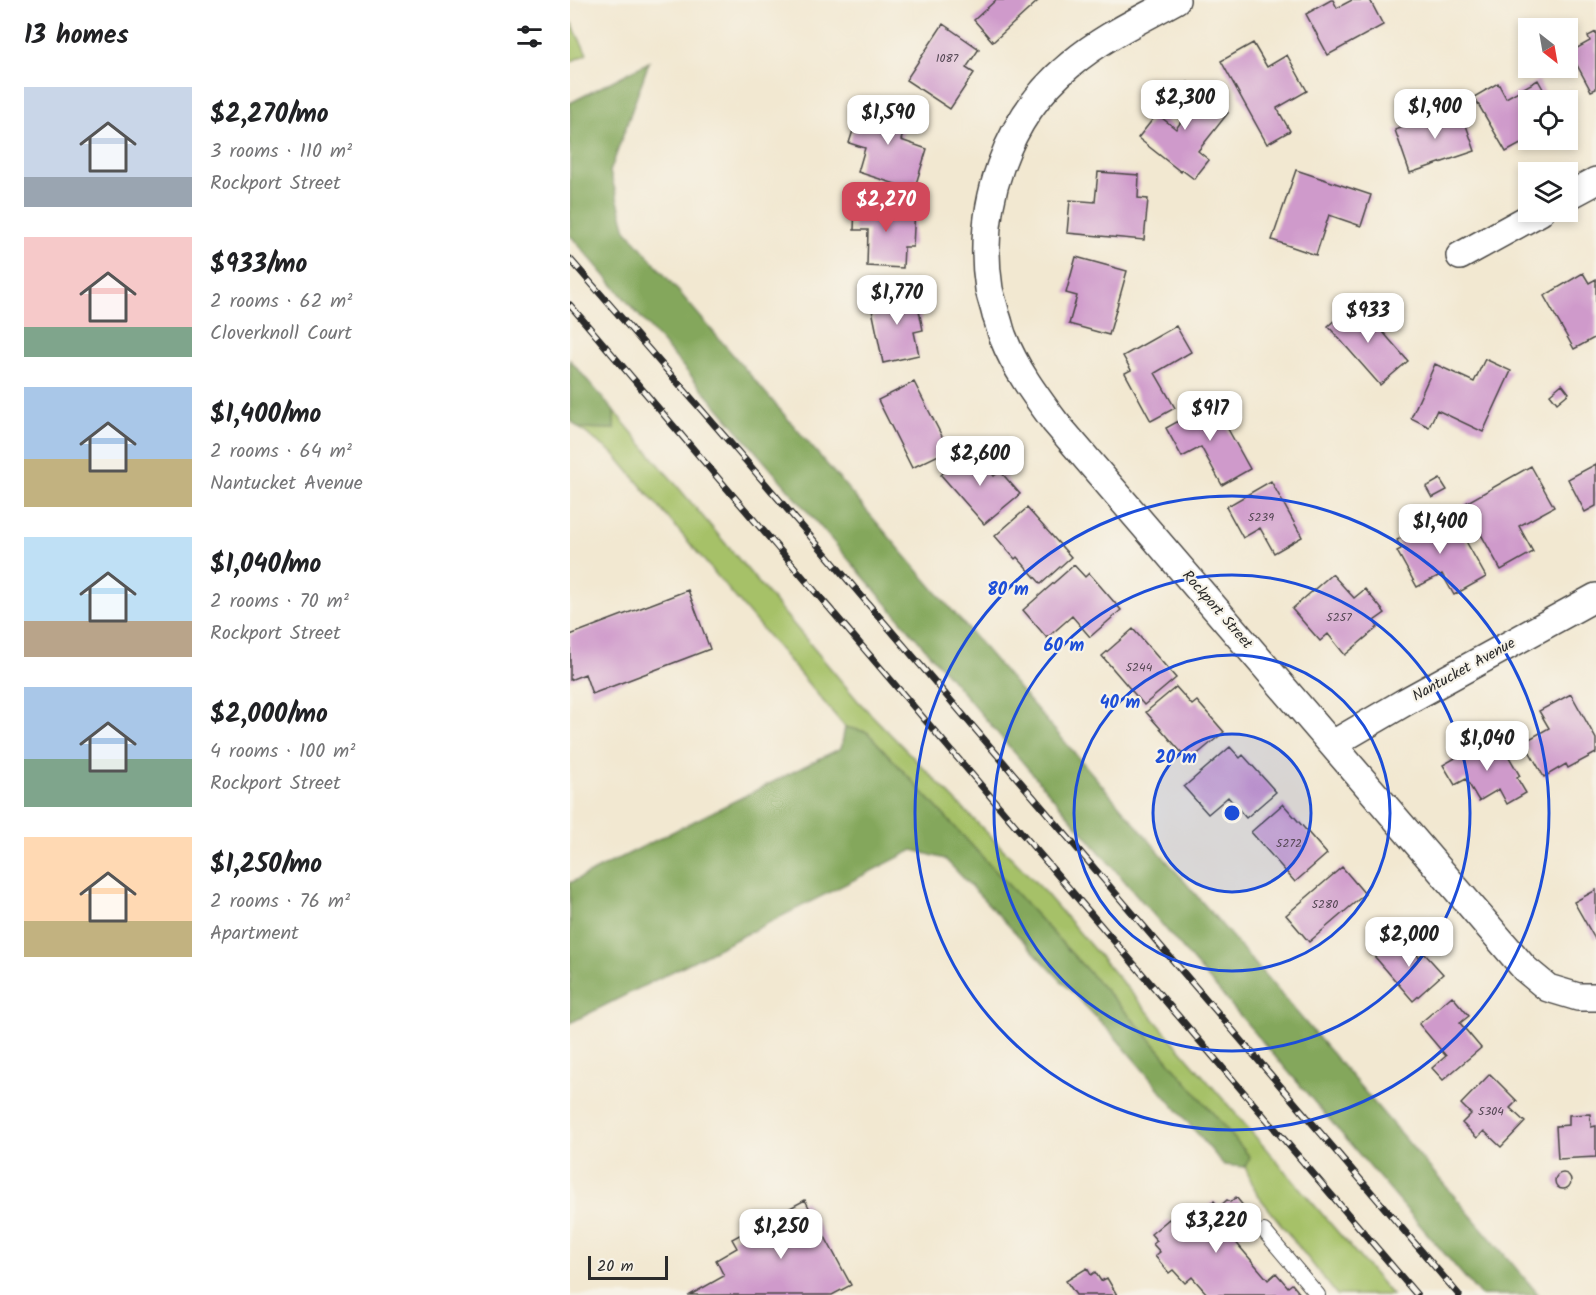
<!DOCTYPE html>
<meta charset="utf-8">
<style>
:root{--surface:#fff;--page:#f2f2f2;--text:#202124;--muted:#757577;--accent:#d1495b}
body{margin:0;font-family:Kalam,sans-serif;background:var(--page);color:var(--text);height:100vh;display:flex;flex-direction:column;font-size:22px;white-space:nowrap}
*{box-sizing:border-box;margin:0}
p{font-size:20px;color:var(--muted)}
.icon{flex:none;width:33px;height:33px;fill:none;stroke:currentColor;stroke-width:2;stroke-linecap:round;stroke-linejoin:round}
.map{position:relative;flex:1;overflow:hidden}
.drawer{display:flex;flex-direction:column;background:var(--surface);width:570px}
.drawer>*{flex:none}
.needle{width:39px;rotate:149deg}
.controls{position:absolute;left:948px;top:18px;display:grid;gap:12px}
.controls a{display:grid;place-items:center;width:60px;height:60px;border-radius:0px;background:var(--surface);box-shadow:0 3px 9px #0003;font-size:30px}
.scale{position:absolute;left:18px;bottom:15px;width:80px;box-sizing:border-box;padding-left:6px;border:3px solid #2b2b2b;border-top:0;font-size:16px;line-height:21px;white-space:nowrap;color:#2b2b2b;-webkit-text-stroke:4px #f7f3e8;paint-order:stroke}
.price{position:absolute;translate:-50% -51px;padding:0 14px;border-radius:12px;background:#fff;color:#222;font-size:20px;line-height:39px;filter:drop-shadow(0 2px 3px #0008)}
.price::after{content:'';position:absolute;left:50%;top:36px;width:18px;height:14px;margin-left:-9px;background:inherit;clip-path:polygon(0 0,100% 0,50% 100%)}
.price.on{background:var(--accent);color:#fff}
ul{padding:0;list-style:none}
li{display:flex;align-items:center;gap:18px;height:150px;padding:0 24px}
li span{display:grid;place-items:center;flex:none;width:168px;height:120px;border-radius:0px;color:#555}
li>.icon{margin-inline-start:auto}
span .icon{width:72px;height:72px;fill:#fffc;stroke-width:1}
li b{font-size:26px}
h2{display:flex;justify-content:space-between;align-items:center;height:72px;padding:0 24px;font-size:26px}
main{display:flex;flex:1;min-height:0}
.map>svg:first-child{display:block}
.green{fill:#a6c168;stroke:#68764a;stroke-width:1.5}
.forest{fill:#84a75c;stroke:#586944;stroke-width:1.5}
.building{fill:#cf9acb}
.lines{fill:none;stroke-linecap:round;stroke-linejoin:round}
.lane-casing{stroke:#494744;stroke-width:16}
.street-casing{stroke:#494744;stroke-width:30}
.lane{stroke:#fff;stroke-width:14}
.street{stroke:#fff;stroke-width:27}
.rail-casing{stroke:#2b2b2b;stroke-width:7}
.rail{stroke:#f7f3e8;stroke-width:4.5;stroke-dasharray:14;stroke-linecap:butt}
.ring{fill:none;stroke:#1d4ed8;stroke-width:3}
.labels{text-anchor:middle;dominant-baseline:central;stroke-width:4.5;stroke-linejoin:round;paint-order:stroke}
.number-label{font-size:12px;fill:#544753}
.street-label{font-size:15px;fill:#2b2b2b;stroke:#f7f3e8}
.centre{fill:#1d4ed8;stroke:#f7f3e8;stroke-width:3}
.ring-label{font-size:18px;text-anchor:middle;font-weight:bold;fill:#1d4ed8;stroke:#f7f3e8;stroke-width:4.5;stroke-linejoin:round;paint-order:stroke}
</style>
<main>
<section class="drawer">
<h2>13 homes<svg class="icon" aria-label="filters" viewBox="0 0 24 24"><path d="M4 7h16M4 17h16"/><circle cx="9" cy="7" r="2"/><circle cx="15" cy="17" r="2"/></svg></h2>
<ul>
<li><span style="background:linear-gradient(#c9d6e8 75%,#9aa5b1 0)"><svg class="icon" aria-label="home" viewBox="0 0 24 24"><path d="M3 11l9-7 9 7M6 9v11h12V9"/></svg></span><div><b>$2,270/mo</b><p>3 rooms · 110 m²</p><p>Rockport Street</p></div></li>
<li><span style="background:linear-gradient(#f6c9c9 75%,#7fa58c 0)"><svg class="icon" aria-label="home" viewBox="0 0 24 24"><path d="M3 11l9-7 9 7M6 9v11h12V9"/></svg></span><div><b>$933/mo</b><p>2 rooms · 62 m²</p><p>Cloverknoll Court</p></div></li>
<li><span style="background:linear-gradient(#a9c7e8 60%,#c2b280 0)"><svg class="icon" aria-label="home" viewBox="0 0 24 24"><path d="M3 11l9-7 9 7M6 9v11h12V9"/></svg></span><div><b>$1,400/mo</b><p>2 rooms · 64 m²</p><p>Nantucket Avenue</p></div></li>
<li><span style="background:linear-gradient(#bfe0f5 70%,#b9a48a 0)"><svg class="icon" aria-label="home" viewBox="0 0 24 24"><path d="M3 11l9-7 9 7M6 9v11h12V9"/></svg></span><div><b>$1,040/mo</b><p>2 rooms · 70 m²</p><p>Rockport Street</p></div></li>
<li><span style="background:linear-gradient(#a9c7e8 60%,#7fa58c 0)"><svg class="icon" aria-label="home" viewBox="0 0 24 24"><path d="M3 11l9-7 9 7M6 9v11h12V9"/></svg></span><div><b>$2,000/mo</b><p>4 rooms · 100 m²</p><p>Rockport Street</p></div></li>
<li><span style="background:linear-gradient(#ffd9b3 70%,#c2b280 0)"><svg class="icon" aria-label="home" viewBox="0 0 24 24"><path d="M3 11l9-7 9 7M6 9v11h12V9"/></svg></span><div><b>$1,250/mo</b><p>2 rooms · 76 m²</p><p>Apartment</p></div></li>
</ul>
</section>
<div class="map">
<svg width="1026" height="1295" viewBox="0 0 1026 1295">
<rect width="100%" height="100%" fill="#f7f3e8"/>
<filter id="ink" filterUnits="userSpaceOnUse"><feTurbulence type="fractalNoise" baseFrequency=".0167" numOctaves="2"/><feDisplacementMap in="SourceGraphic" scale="12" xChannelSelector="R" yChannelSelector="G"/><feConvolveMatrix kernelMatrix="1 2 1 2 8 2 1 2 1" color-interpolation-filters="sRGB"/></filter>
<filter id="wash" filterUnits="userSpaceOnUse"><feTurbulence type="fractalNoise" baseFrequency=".008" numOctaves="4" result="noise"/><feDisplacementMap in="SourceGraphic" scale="24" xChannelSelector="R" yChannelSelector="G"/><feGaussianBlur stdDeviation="1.35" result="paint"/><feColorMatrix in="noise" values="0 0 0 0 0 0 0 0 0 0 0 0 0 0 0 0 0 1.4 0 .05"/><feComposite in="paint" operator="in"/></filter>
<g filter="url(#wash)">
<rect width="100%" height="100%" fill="#f2e8d1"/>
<path class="green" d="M0,20L17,54L0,62Z
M44,411L288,701L471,888L822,1295H767L687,1194L675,1167L679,1156L575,1033L297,732L275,727L44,454L9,428L44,429Z"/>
<path class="forest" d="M79,62L40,172L56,230L969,1295H910L0,235V103Z
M0,360L44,411V429L9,428L0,420Z
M275,727L297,732L575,1033L680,1157L675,1167L654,1165L545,1037L375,859L343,850L0,1023V883L271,748Z"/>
<g id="blocks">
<path class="building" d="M426,0H469L423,42L404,20Z
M761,0H763L767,8L782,0H800L813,25L758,55L736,14Z
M373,24L409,49L396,68L404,73L380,109L336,80Z
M1026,32V89L1021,91L1000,52L1020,41L1018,36Z
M683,43L697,67L717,55L737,91L707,108L720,131L697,144L651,61Z
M968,80L979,100H958V140L936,152L904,97L928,83L936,98Z
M618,82L658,113L628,151L639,160L624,179L612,170L611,172L568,138L587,114L606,129L613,119L599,107Z
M311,97L342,107L331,140L357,149L344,190L288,172L295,148L279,143L288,115L303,120Z
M890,108L905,151L840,173L825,130Z
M726,170L801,195L791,226L759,215L746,255L702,240Z
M528,172L569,175L568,198L578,199L574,240L497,233L500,200L525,202Z
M285,205L345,207L343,247H334L333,268L297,266L298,230H284Z
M506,257L557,271L539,335L499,324L507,296L496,293Z
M1013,273L1019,283L1026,279V337L1004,349L974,296Z
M345,291L353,330L344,332L349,355L313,363L300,300Z
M784,303L804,326L806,324L838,361L810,385L758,326Z
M606,326L621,352L585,373L605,408L581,421L555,373L561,370L553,356Z
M915,359L941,371L913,432L867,410L859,427L841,418L865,364L904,382Z
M344,382L379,450L342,468L308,400Z
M992,384L999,393L987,403L980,394Z
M643,402L680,469L652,485L631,447L612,457L596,428Z
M401,449L424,476L430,471L450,494L414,524L371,475Z
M1026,464V506L1015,512L998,479Z
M961,466L984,507L949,526L963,552L931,570L894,504Z
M870,479L877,490L862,498L856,487Z
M701,481L732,537L704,553L690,528L673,538L656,507Z
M457,508L501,557L471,584L447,557L445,559L425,536Z
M879,511L916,577L884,595L872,574L847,587L827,551L831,549L827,540Z
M504,565L515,577L519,573L551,610L520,637L502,616L477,638L453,610Z
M762,574L784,598L795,589L815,613L804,621L808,627L775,655L758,634L750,641L722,609Z
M118,590L140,649L22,694L15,674L0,680V635Z
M563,629L606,678L574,705L532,656Z
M606,687L622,705L627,701L654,732L619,761L576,712Z
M1001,694L1026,739V753L998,768L996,764L974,777L954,742L979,728L969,711Z
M928,738L950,776L947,778L956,793L937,804L929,789L909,801L896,779L885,785L873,765L899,750L901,754Z
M660,747L670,758L673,755L706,792L676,818L658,797L638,814L614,787Z
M713,804L757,854L725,882L681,832Z
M772,867L795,894L739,942L716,915Z
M1026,890V938L1025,939L1004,902Z
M830,936L849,957L854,953L873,974L843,1001L805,957Z
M882,996L899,1016L890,1023L911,1048L873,1080L862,1068L876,1056L849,1024Z
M920,1074L947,1101L940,1108L955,1122L931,1147L914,1131L907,1138L892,1123L901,1114L891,1104Z
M1020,1114L1021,1127L1026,1126V1157L988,1159L986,1126L999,1125V1115Z
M985 1181a8 8 0 1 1 16 0a8 8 0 1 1-16 0Z
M666,1197L679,1213L672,1219L679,1228L664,1240L698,1280L706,1273L718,1287L722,1284L731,1295H638L622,1277L615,1283L603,1270L599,1273L585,1256L590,1252L583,1244L587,1241L581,1234L599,1219L612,1233L630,1218L627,1215L644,1201L649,1207L657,1200L660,1202Z
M235,1200L281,1285L262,1295H120L154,1276L146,1260L167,1248L162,1239Z
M517,1268L521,1275L525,1272L531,1281L537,1278L547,1295H506L496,1281Z"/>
</g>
</g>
<g filter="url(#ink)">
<use href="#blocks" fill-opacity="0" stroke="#494744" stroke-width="1.5"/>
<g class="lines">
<g class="lane-casing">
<path id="lane" d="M694,1231L748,1295"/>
</g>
<g class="street-casing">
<path id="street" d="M606,0C570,20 533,37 501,64C436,117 406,206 419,289C421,298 424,306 426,315C429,322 430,330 433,337C445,368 465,395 485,422L955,969L978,988L1008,997H1026
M998,196L1026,181
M890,256L970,212
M763,744L835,702L1026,597"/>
</g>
<use href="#lane" class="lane"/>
<use href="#street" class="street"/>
<g class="rail-casing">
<path id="rail" d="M0,259L176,461L889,1295
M0,305L847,1295"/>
</g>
<use href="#rail" class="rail"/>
</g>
</g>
<circle cx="662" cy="813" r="79" fill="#1d4ed8" fill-opacity=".12"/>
<g class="ring">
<circle cx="662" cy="813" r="79"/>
<circle cx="662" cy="813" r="158"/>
<circle cx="662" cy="813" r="238"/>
<circle cx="662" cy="813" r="317"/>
</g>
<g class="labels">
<g class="number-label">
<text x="377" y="58">1087</text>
<text x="691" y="517">5239</text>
<text x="769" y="617">5257</text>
<text x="569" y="667">5244</text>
<text x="719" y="843">5272</text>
<text x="755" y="904">5280</text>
<text x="921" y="1111">5304</text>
</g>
<g class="street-label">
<text transform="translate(647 610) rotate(49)">Rockport Street</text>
<text transform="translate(894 670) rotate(-29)">Nantucket Avenue</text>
</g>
</g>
<circle cx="662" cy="813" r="9" class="centre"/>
<g class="ring-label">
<text x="438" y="595">80 m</text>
<text x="494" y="651">60 m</text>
<text x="550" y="708">40 m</text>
<text x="606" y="763">20 m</text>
</g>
</svg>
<div class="controls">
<a><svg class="needle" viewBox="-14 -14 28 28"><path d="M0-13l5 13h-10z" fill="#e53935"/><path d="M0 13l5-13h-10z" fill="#757577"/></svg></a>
<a><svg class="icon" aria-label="locate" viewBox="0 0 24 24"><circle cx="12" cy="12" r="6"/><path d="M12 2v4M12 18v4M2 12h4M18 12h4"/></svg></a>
<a><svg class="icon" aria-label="layers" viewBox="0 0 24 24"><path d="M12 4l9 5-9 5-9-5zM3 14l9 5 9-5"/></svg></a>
</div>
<div class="scale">20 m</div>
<b class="price" style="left:615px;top:131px">$2,300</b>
<b class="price" style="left:865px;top:140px">$1,900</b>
<b class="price" style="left:318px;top:146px">$1,590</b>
<b class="price on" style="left:316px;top:233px">$2,270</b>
<b class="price" style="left:327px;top:326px">$1,770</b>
<b class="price" style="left:798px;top:344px">$933</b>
<b class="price" style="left:640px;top:442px">$917</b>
<b class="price" style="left:410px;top:487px">$2,600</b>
<b class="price" style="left:870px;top:555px">$1,400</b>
<b class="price" style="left:917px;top:772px">$1,040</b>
<b class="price" style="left:839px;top:968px">$2,000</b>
<b class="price" style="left:646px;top:1254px">$3,220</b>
<b class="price" style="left:211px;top:1260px">$1,250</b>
</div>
</main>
